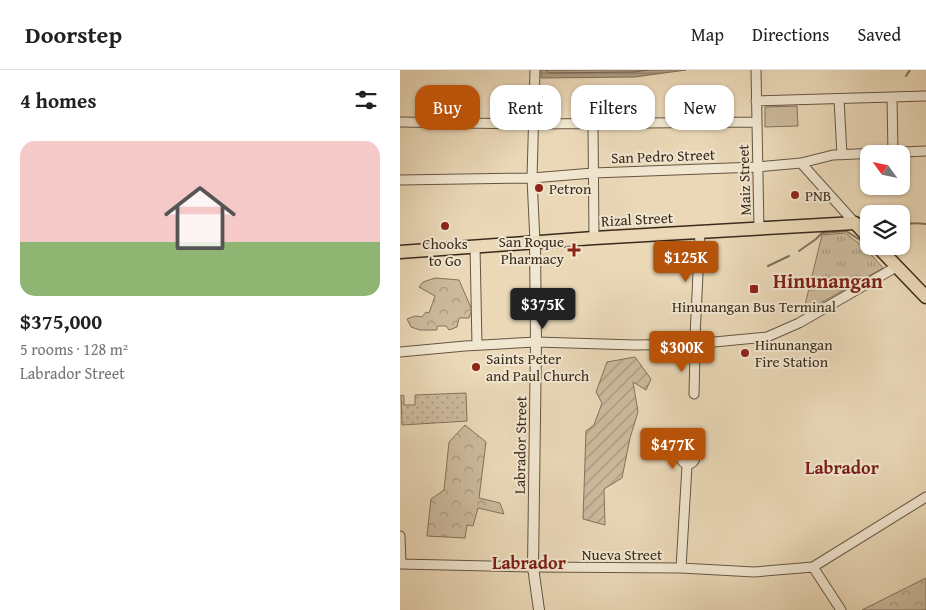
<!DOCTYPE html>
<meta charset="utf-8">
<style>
:root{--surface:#fff;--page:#f6f6f6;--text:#202124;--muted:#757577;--line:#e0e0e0;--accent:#b45309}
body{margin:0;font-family:"Gentium Book Plus",serif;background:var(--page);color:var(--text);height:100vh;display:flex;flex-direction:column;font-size:19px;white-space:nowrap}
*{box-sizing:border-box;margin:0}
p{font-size:16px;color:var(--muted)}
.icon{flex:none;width:28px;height:28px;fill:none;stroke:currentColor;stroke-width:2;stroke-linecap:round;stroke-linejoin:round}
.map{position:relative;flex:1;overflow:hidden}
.details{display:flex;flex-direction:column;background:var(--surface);width:400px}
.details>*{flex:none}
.top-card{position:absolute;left:15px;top:15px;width:435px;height:45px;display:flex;gap:10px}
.needle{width:32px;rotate:303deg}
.buttons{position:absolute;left:460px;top:75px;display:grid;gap:10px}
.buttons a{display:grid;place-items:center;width:50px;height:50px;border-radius:10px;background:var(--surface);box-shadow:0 1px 4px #0004;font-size:25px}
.price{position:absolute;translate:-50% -42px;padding:0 11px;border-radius:5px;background:var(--accent);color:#fff;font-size:16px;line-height:32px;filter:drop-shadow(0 1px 2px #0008)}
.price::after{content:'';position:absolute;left:50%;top:30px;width:15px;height:11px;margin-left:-8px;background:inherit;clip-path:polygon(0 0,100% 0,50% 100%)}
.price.selected{background:#222;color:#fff}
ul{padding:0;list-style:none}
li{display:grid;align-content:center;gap:10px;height:265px;padding:0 20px}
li+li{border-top:1px solid var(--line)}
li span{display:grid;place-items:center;height:155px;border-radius:15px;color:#555}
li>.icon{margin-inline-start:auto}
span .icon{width:90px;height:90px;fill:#fffc;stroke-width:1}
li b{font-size:21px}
h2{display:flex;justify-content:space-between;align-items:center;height:60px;padding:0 20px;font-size:21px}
.chip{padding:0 18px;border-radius:15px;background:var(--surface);box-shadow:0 1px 4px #0004;font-size:18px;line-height:45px}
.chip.selected{background:var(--accent);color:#fff}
header{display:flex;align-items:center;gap:30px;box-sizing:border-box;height:70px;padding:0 25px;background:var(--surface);border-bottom:1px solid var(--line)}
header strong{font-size:24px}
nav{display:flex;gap:28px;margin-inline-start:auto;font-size:18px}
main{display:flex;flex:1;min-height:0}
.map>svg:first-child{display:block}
.grass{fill:url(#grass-dots);stroke:#83725c}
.forest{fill:url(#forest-crowns);stroke:#83725c}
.park{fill:url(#park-tufts);stroke:#83725c}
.garden{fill:url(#garden-furrows);stroke:#83725c}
.pitch{fill:#ccba9d;stroke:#83725c}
.water{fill:url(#water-rules);stroke:#806f59}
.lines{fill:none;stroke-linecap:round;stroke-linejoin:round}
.shore{stroke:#74644f;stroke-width:1}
.stream{stroke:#806f59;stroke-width:2}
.minor-casing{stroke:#665643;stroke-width:11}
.tertiary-casing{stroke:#665643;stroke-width:12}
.primary-casing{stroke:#3a2a1c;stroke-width:15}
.minor{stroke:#f1e6d0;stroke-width:9}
.tertiary{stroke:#f1e6d0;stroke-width:10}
.primary{stroke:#ead8b7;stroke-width:12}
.poi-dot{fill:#8f2418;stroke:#f1e6d0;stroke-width:2}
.labels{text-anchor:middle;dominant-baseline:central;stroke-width:4;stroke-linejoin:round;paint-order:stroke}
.street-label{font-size:15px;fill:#3a2a1c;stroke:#f1e6d0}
.poi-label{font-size:15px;fill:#3a2a1c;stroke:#f1e6d0;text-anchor:start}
.quarter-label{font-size:18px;font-weight:bold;fill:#7a1f14;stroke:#f1e6d0}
.district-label{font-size:20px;font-weight:bold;fill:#7a1f14;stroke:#f1e6d0}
</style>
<header>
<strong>Doorstep</strong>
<nav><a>Map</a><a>Directions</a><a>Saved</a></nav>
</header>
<main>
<section class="details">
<h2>4 homes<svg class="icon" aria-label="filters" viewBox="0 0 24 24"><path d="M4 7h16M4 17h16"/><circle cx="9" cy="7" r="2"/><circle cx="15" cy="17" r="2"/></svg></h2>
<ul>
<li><span style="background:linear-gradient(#f6c9c9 65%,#8fb573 0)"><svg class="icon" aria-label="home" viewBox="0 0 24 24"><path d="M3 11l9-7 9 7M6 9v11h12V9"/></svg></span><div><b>$375,000</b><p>5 rooms · 128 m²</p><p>Labrador Street</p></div></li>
</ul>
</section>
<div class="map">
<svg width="526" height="540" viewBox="0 0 526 540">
<defs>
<pattern id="grass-dots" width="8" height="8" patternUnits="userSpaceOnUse" patternTransform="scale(1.25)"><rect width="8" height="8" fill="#ccba9d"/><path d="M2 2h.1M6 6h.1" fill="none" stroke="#a7977f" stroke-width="1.8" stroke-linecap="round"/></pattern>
<pattern id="forest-crowns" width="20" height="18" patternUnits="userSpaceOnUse" patternTransform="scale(1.25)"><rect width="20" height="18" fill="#ccba9d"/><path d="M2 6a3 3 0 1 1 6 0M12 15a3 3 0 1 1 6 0" fill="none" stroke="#a7977f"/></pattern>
<pattern id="park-tufts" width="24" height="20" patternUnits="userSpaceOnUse" patternTransform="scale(1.25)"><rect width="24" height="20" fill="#ccba9d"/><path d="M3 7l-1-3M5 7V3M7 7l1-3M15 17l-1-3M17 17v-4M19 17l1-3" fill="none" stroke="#a7977f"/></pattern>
<pattern id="garden-furrows" width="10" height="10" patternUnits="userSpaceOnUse" patternTransform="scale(1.25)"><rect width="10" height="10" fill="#ccba9d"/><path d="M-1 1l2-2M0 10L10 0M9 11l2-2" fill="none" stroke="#a7977f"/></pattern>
<pattern id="water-rules" width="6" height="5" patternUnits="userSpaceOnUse" patternTransform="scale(1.25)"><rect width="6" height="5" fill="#ae9d82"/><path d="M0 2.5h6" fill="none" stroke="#8f806a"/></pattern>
</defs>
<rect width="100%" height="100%" fill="#ead8b7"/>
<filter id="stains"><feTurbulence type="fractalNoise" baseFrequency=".004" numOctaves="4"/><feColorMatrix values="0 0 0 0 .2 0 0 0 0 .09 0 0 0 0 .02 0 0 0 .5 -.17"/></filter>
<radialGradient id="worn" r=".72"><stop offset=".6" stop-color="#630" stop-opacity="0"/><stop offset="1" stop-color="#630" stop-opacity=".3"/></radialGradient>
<path class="grass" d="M66,323L67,351L2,355L1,325L4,326V335H15V325Z"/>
<path class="forest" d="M35,208L59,210L72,240L69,248H59L57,257L49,260L46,256H37V260H20L11,257L7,249L15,246L22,247L26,242L29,243L35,226L19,217L23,212Z
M65,355L86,372L79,428L100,433L104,444L78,438L73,456L67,455L65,468L27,466L31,429L44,420L49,372Z
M526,508V540H462Z"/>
<path class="park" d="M445,163L466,179L483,198L403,243L422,165Z"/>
<path class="garden" d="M235,287L251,309L246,320L233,312L238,342L230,368L222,408L204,419L205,455L183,449L186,361L194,355L202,333L196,322L207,292Z"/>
<path class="pitch" d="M397,36L398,56L365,57V37Z"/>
<path class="water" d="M141,0H286L235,7L141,8Z"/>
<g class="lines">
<path class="shore" d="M146,0L149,3L234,2L248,0"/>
<path class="stream" d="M506,6L510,0
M501,157C507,152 519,153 526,154
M399,181L416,169L422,163L446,161L460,170L472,183L474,181
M368,196L389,186"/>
<g class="minor-casing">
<path id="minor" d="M135,0L132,108L135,172
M356,0L359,159
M492,27L493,83
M439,29L442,85
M356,31L526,26
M0,52L133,54L356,52
M193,53L194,168
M401,93L455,153
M0,110L132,108L193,103L357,97L401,93L433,85L526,81
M75,176L77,275
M287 274a8 8 0 1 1 16 0a8 8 0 1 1-16 0Z
M295,266L300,162
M304,273L367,267L399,253L496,197
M0,282L65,276L136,272L235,275L287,274
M294,324L295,283
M281 387a7 7 0 1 1 14 0a7 7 0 1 1-14 0Z
M0,466L1,494
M0,494L133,497L281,498L354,502L413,497L526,427
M413,497L441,540
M281,498L287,396"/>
</g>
<g class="tertiary-casing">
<path id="tertiary" d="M135,172L136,272L133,497L139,540"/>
</g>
<g class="primary-casing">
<path id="primary" d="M477,176L526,227
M0,182L194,168L455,153L469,168"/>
</g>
<use href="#minor" class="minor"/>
<use href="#tertiary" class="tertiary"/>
<use href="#primary" class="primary"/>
</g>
<g class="poi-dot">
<circle cx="139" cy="118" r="5"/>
<circle cx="395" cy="125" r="5"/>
<circle cx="45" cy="156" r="5"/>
<path d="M171.5 172.5h5v5h5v5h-5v5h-5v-5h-5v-5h5z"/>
<rect x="349" y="214" width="10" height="10" rx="2.5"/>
<circle cx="345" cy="283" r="5"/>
<circle cx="76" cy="297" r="5"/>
</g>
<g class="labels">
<g class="street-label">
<text transform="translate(263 86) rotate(-2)">San Pedro Street</text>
<text transform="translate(344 110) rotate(-92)">Maiz Street</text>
<text transform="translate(237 149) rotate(-3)">Rizal Street</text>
<text transform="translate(120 375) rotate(-89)">Labrador Street</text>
<text x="222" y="484">Nueva Street</text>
</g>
<g class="poi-label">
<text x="149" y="118">Petron</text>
<text x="405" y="125">PNB</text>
<text x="164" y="171" text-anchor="end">San Roque<tspan x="164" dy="17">Pharmacy</tspan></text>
<text x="45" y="173" text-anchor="middle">Chooks<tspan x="45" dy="17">to Go</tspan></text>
<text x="354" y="236" text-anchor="middle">Hinunangan Bus Terminal</text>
<text x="355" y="274">Hinunangan<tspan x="355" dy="17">Fire Station</tspan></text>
<text x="86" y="288">Saints Peter<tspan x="86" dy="17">and Paul Church</tspan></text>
</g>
<g class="quarter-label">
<text x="442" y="397">Labrador</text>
<text x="129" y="492">Labrador</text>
</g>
<g class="district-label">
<text x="428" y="210">Hinunangan</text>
</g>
</g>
<rect width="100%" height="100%" filter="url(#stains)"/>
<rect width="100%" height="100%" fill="url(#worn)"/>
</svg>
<div class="buttons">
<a><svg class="needle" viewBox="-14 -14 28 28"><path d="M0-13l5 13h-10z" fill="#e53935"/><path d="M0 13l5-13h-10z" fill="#757577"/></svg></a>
<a><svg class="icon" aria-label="layers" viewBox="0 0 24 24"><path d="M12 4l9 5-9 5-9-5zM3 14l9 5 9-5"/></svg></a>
</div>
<b class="price" style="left:286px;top:213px">$125K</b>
<b class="price selected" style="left:143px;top:260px">$375K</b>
<b class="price" style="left:282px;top:303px">$300K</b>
<b class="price" style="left:273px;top:400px">$477K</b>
<div class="top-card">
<a class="chip selected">Buy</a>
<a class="chip">Rent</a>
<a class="chip">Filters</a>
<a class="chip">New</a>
</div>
</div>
</main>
